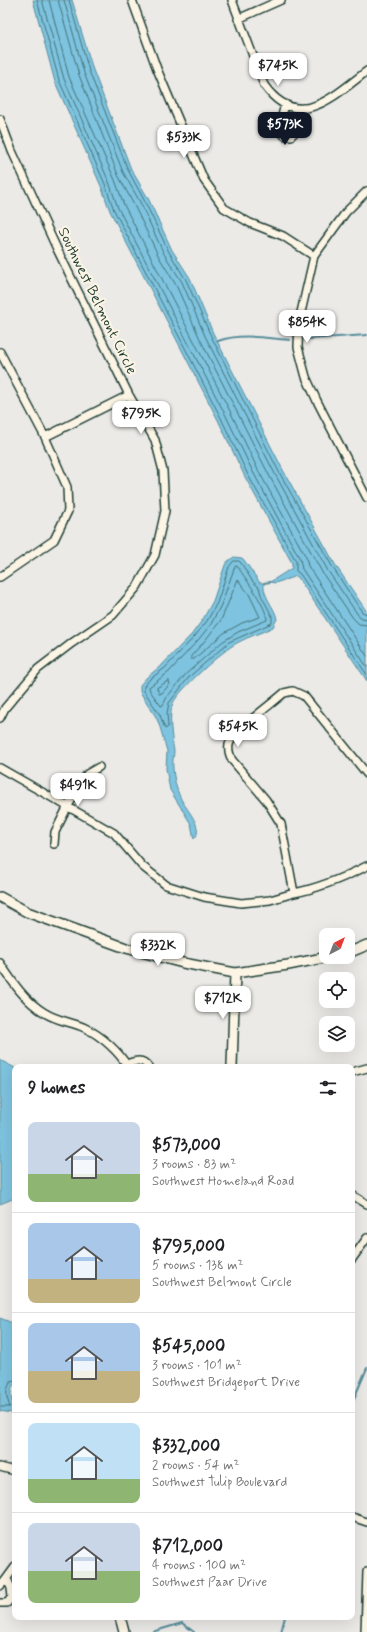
<!DOCTYPE html>
<meta charset="utf-8">
<style>
:root{--surface:#fff;--page:#f2f2f2;--text:#202124;--muted:#757577;--line:#e0e0e0;--accent:#111827}
body{margin:0;font-family:Mynerve,sans-serif;background:var(--page);color:var(--text);height:100vh;display:flex;flex-direction:column;font-size:15px;white-space:nowrap}
*{box-sizing:border-box;margin:0}
p{font-size:13px;color:var(--muted)}
.icon{flex:none;width:22px;height:22px;fill:none;stroke:currentColor;stroke-width:2;stroke-linecap:round;stroke-linejoin:round}
.map{position:relative;flex:1;overflow:hidden}
.sheet{position:absolute;left:12px;top:1064px;width:343px;height:556px;display:flex;flex-direction:column;background:var(--surface);border-radius:8px;box-shadow:0 4px 16px #0002}
.sheet>*{flex:none}
.needle{width:26px;rotate:42deg}
.buttons{position:absolute;left:319px;top:928px;display:grid;gap:8px}
.buttons a{display:grid;place-items:center;width:36px;height:36px;border-radius:8px;background:var(--surface);box-shadow:0 4px 16px #0002;font-size:20px}
.price{position:absolute;translate:-50% -34px;padding:0 9px;border-radius:8px;background:#fff;color:#222;font-size:13px;line-height:26px;filter:drop-shadow(0 1px 2px #0008)}
.price::after{content:'';position:absolute;left:50%;top:24px;width:12px;height:9px;margin-left:-6px;background:inherit;clip-path:polygon(0 0,100% 0,50% 100%)}
.price.selected{background:var(--accent);color:#fff}
ul{padding:0;list-style:none}
li{display:flex;align-items:center;gap:12px;height:100px;padding:0 16px}
li+li{border-top:1px solid var(--line)}
li span{display:grid;place-items:center;flex:none;width:112px;height:80px;border-radius:8px;color:#555}
li>.icon{margin-inline-start:auto}
span .icon{width:48px;height:48px;fill:#fffc;stroke-width:1}
li b{font-size:17px}
h2{display:flex;justify-content:space-between;align-items:center;height:48px;padding:0 16px;font-size:17px}
.map>svg:first-child{display:block}
.water{fill:#7ec3df;stroke:#588d9b}
.lines{fill:none;stroke-linecap:round;stroke-linejoin:round}
.shore{stroke:#457378;stroke-width:1}
.stream{stroke:#588d9b;stroke-width:2}
.minor-casing{stroke:#1f3d34;stroke-width:10}
.tertiary-casing{stroke:#1f3d34;stroke-width:12}
.minor{stroke:#fcf5e5;stroke-width:7}
.tertiary{stroke:#fcf5e5;stroke-width:9}
.labels{text-anchor:middle;dominant-baseline:central;stroke-width:4;stroke-linejoin:round;paint-order:stroke}
.street-label{font-size:15px;fill:#1f3d34;stroke:#fcf5e5}
</style>
<div class="map">
<svg width="367" height="1632" viewBox="0 0 367 1632">
<rect width="100%" height="100%" fill="#ebeae7"/>
<filter id="ink" filterUnits="userSpaceOnUse"><feTurbulence type="fractalNoise" baseFrequency=".025" numOctaves="2"/><feDisplacementMap in="SourceGraphic" scale="8" xChannelSelector="R" yChannelSelector="G"/><feConvolveMatrix kernelMatrix="1 2 1 2 8 2 1 2 1" color-interpolation-filters="sRGB"/></filter>
<g filter="url(#ink)">
<path class="water" d="M33,0H72L93,70L131,169L148,198L172,250L190,278L213,333L283,470L336,566L367,612V681L297,576L275,583L270,582L292,568V563L245,477L218,420L110,211L101,186L55,82Z
M234,557L242,558L244,560L260,583H264C262,596 275,607 277,619L273,627C262,633 249,636 237,643C223,650 180,689 173,703C168,714 172,740 174,751C174,755 173,757 173,760C172,772 176,789 181,799C186,809 205,828 194,839L191,824L170,790L166,769L167,751L159,724L156,717L140,692V685L147,677L162,665L192,634L203,619L213,601L225,565L228,561Z
M0,1060L15,1068V1198L0,1204Z
M0,1318L15,1324V1383C10,1389 9,1398 15,1405V1411L11,1413L0,1411Z"/>
<g class="lines">
<path class="shore" d="M37,0L59,80L105,184L114,210L221,418L248,475L296,561V571L300,574L367,675
M42,0L64,79L109,182L118,208L226,416L253,472L300,559L302,569L367,667
M49,0L69,77L115,180L124,205L231,413L258,470L306,557L308,566L367,656
M58,0L79,75L118,175L134,205L159,257L176,285L200,339L270,477L323,574L353,618L359,624L367,625
M64,0L84,73L123,172L140,202L164,254L182,282L205,336L275,474L328,571L358,615L362,618L367,619
M69,0L89,71L128,170L144,200L169,252L186,280L210,334L279,472L333,568L362,612L367,614
M234,561H239L241,563L253,582L259,587L261,595L272,616V623L229,642L189,677L169,703L167,713L168,727L165,729L160,715L144,691V686L150,679L165,668L195,636L207,621L217,603L229,567Z
M236,566L238,567C246,580 266,605 267,620L238,632L222,642L186,674L167,697L163,705L161,706L150,691L149,687L169,672L199,639L211,624L221,605L234,569Z
M238,580L249,594L260,617L242,623L224,633L194,659H191V656L203,643L221,620Z
M169,681L170,684L162,693L159,694L157,688Z
M0,1407H10C7,1398 4,1391 11,1382L15,1381"/>
<path class="stream" d="M309,339L367,335
M218,341C241,333 266,338 290,340
M264,583L270,582
M352,1403L367,1368
M152,1632L182,1623L194,1632
M281,1632L285,1617"/>
<g class="minor-casing">
<path id="minor" d="M132,0L157,69L204,180L224,208L250,223L283,236L314,256
M232,0L264,85C298,133 334,96 367,71
M238,19L281,0
M285,104C283,114 273,138 291,136L298,129L303,108
M0,119L12,151L57,249L129,395L155,440L163,471L165,511L155,555L137,587L113,615L72,643L38,669L5,708L0,718
M367,191L346,212L314,256L299,321L298,347L306,377L317,401L367,498
M0,352L45,437L67,487L68,511L54,540L0,577
M45,437L129,395
M0,768L114,833L142,866L166,885L204,897L241,903L270,900L294,893
M367,774L304,696L293,691L284,693C274,702 233,732 230,742C227,748 229,754 232,760L266,800L281,824L294,893C320,888 343,878 367,866
M54,844L55,832L68,806L87,774L99,767
M0,963C13,983 25,1001 45,1013C57,1021 73,1022 85,1028C102,1036 119,1052 128,1067
M127,1064C135,1061 143,1058 148,1067
M352,1072L367,1068
M352,1195L367,1204
M352,1259L367,1238
M0,1467L15,1471
M352,1517L367,1522
M0,1586L4,1582L15,1567
M0,1603H7L12,1597L11,1588L7,1579
M365,1632L367,1572"/>
</g>
<g class="tertiary-casing">
<path id="tertiary" d="M0,897L27,912L126,948L183,963L235,973L288,965L328,957
M348,953L367,945
M232,1067L235,973
M120,1617L124,1632"/>
</g>
<use href="#minor" class="minor"/>
<use href="#tertiary" class="tertiary"/>
</g>
</g>
<g class="labels">
<g class="street-label">
<text transform="translate(97 301) rotate(64)">Southwest Belmont Circle</text>
</g>
</g>
</svg>
<div class="buttons">
<a><svg class="needle" viewBox="-14 -14 28 28"><path d="M0-13l5 13h-10z" fill="#e53935"/><path d="M0 13l5-13h-10z" fill="#757577"/></svg></a>
<a><svg class="icon" aria-label="locate" viewBox="0 0 24 24"><circle cx="12" cy="12" r="6"/><path d="M12 2v4M12 18v4M2 12h4M18 12h4"/></svg></a>
<a><svg class="icon" aria-label="layers" viewBox="0 0 24 24"><path d="M12 4l9 5-9 5-9-5zM3 14l9 5 9-5"/></svg></a>
</div>
<b class="price" style="left:278px;top:87px">$745K</b>
<b class="price selected" style="left:285px;top:146px">$573K</b>
<b class="price" style="left:184px;top:159px">$533K</b>
<b class="price" style="left:307px;top:344px">$854K</b>
<b class="price" style="left:141px;top:435px">$795K</b>
<b class="price" style="left:238px;top:748px">$545K</b>
<b class="price" style="left:78px;top:807px">$491K</b>
<b class="price" style="left:158px;top:967px">$332K</b>
<b class="price" style="left:223px;top:1020px">$712K</b>
<section class="sheet">
<h2>9 homes<svg class="icon" aria-label="filters" viewBox="0 0 24 24"><path d="M4 7h16M4 17h16"/><circle cx="9" cy="7" r="2"/><circle cx="15" cy="17" r="2"/></svg></h2>
<ul>
<li><span style="background:linear-gradient(#c9d6e8 65%,#8fb573 0)"><svg class="icon" aria-label="home" viewBox="0 0 24 24"><path d="M3 11l9-7 9 7M6 9v11h12V9"/></svg></span><div><b>$573,000</b><p>3 rooms · 83 m²</p><p>Southwest Homeland Road</p></div></li>
<li><span style="background:linear-gradient(#a9c7e8 70%,#c2b280 0)"><svg class="icon" aria-label="home" viewBox="0 0 24 24"><path d="M3 11l9-7 9 7M6 9v11h12V9"/></svg></span><div><b>$795,000</b><p>5 rooms · 138 m²</p><p>Southwest Belmont Circle</p></div></li>
<li><span style="background:linear-gradient(#a9c7e8 60%,#c2b280 0)"><svg class="icon" aria-label="home" viewBox="0 0 24 24"><path d="M3 11l9-7 9 7M6 9v11h12V9"/></svg></span><div><b>$545,000</b><p>3 rooms · 101 m²</p><p>Southwest Bridgeport Drive</p></div></li>
<li><span style="background:linear-gradient(#bfe0f5 70%,#8fb573 0)"><svg class="icon" aria-label="home" viewBox="0 0 24 24"><path d="M3 11l9-7 9 7M6 9v11h12V9"/></svg></span><div><b>$332,000</b><p>2 rooms · 54 m²</p><p>Southwest Tulip Boulevard</p></div></li>
<li><span style="background:linear-gradient(#c9d6e8 60%,#8fb573 0)"><svg class="icon" aria-label="home" viewBox="0 0 24 24"><path d="M3 11l9-7 9 7M6 9v11h12V9"/></svg></span><div><b>$712,000</b><p>4 rooms · 100 m²</p><p>Southwest Paar Drive</p></div></li>
</ul>
</section>
</div>
